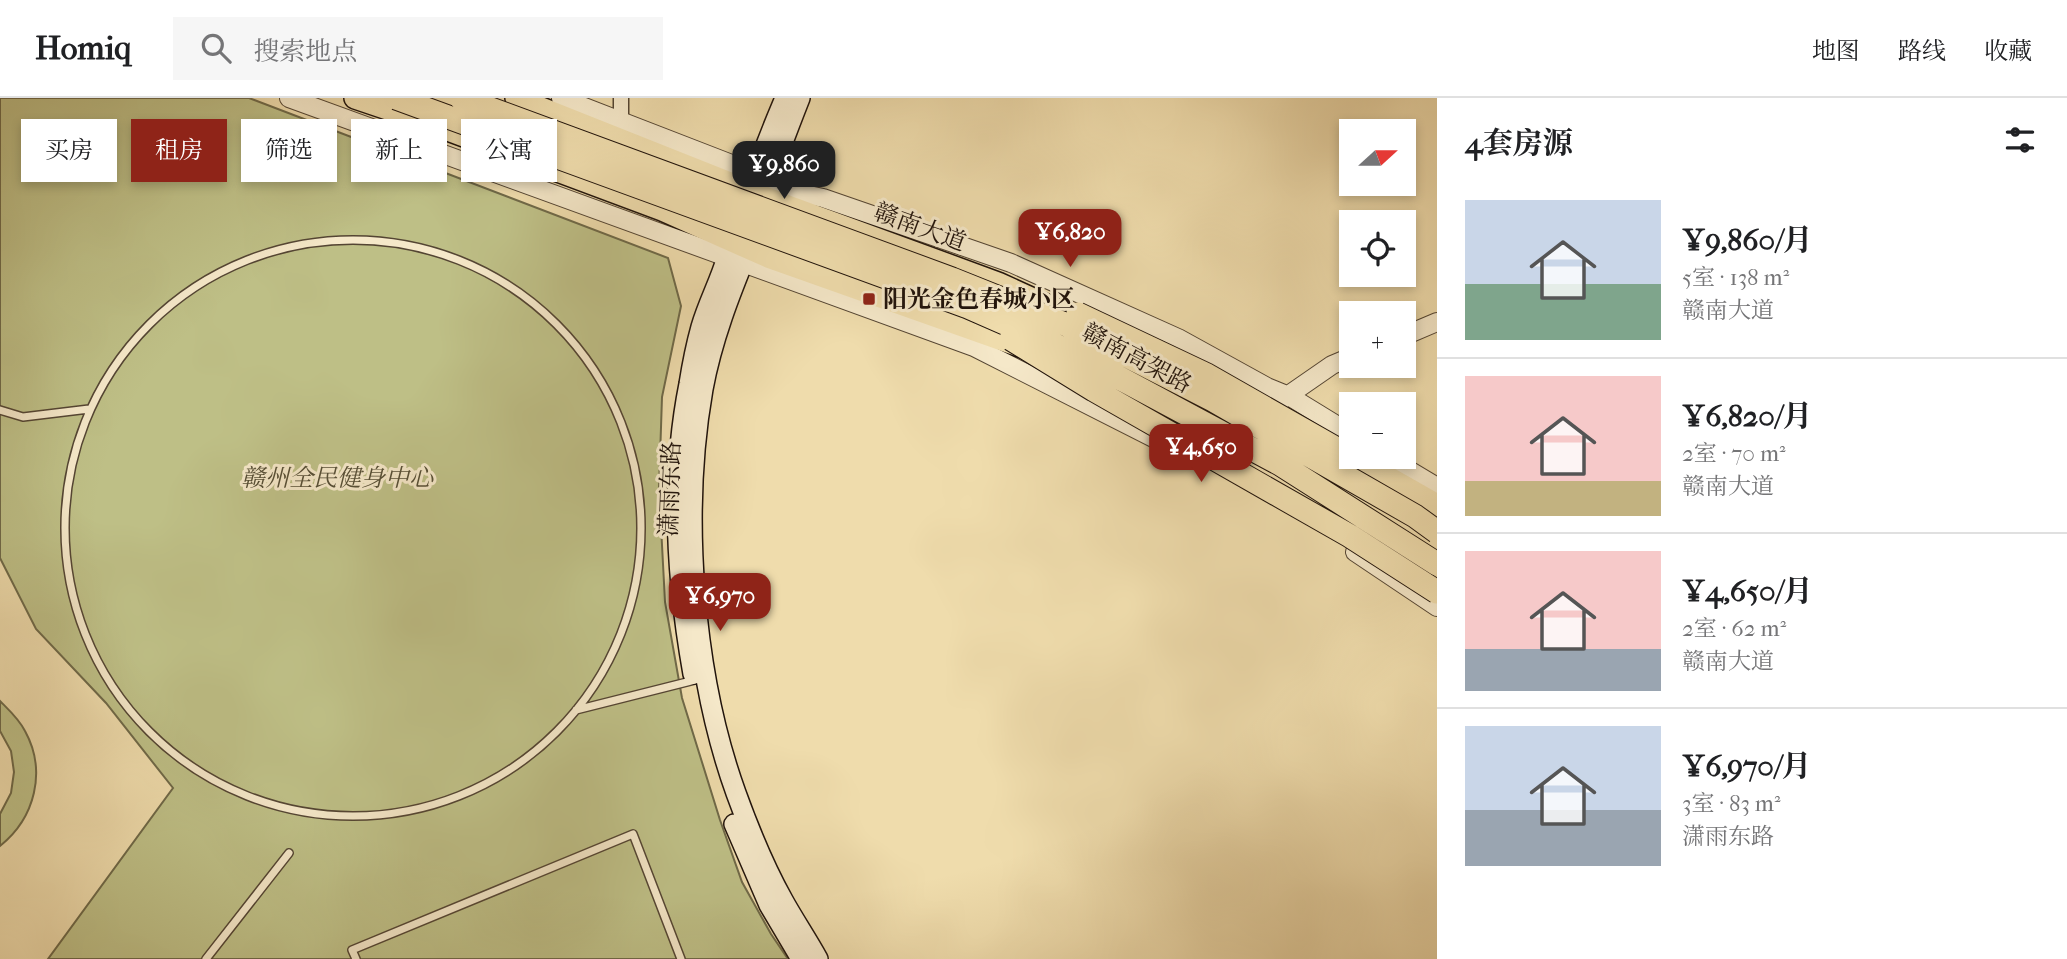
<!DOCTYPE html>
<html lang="zh">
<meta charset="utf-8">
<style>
:root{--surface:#fff;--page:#f6f6f6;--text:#202124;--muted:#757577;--line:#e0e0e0;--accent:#8f2418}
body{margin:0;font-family:"IM FELL French Canon","Noto Serif SC",serif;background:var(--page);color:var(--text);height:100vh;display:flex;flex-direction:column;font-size:26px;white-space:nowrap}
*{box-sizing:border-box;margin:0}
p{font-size:23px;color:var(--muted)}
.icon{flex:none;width:38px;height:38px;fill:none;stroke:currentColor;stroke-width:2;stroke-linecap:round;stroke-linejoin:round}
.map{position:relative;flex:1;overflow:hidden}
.side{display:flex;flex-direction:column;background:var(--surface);width:630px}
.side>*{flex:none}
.top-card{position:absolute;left:21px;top:21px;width:665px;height:63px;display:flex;gap:14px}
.needle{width:46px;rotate:69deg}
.fabs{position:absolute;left:1339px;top:21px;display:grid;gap:14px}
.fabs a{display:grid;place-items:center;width:77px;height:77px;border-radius:0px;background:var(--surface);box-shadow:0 4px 10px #0003;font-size:35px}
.price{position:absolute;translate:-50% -60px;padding:0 16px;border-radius:14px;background:var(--accent);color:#fff;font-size:23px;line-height:46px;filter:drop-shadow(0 2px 4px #0008)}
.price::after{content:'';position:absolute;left:50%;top:42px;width:21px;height:16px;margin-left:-10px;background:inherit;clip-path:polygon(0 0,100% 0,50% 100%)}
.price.selected{background:#222;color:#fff}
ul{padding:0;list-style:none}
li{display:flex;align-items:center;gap:21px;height:175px;padding:0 28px}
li+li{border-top:2px solid var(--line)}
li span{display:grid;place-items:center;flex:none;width:196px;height:140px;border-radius:0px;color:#555}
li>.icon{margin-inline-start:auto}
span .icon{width:84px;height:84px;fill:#fffc;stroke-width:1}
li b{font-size:30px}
h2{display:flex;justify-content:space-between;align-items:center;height:84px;padding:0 28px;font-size:30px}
.pill{padding:0 24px;border-radius:0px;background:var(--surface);box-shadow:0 4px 10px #0003;font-size:24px;line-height:63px}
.pill.selected{background:var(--accent);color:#fff}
header{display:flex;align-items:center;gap:42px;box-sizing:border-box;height:98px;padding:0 35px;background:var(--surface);border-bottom:2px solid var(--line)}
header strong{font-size:33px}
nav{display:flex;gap:38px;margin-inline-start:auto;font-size:24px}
.search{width:490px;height:63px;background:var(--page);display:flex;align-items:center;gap:18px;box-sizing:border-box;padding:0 24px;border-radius:0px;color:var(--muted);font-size:26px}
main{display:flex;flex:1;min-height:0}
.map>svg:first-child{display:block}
.green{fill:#bebf86;stroke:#6f6948;stroke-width:2}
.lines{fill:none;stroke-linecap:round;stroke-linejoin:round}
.service-casing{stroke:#544533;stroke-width:10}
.minor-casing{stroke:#544533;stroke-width:17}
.tertiary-casing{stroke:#544533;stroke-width:20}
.secondary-casing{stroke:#20130b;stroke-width:22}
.primary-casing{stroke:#20130b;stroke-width:24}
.trunk-casing{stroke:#20130b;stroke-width:25}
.service{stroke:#f5e8c9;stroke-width:7}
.minor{stroke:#f5e8c9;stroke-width:14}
.tertiary{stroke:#f5e8c9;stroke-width:18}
.secondary{stroke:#f5e8c9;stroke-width:19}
.primary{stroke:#efdcac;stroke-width:21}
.trunk{stroke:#efdcac;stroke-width:23}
.trunk-bridge-casing{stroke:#20130b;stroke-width:25;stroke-linecap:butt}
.trunk-bridge{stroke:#efdcac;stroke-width:23}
.poi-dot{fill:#8f2418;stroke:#f5e8c9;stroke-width:2.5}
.labels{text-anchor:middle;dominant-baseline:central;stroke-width:6;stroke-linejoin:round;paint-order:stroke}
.street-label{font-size:24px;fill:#20130b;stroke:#f5e8c9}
.poi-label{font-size:24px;font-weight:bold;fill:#20130b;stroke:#f5e8c9;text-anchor:start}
.park-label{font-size:24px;font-style:italic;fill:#574f36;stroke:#f5e8c9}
</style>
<header>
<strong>Homiq</strong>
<div class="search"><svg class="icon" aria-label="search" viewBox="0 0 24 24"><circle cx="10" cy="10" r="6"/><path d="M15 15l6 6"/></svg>搜索地点</div>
<nav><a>地图</a><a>路线</a><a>收藏</a></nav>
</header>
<main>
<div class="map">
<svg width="1437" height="861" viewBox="0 0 1437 861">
<rect width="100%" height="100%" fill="#efdcac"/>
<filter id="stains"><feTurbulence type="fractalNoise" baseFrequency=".00286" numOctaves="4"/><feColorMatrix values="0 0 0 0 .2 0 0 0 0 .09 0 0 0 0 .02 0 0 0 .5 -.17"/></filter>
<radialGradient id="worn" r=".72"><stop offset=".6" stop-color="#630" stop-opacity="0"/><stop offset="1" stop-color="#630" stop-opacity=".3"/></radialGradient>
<path class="green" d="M0,0H249L668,160L681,208L662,299L659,390L665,504L682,600L720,722L742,784L771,836L788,861H48L173,690L106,605L36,531L0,460Z
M0,603C9,612 19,621 25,633C47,673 35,720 0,748V716L11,695L14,674L11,653L0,633Z"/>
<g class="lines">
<g class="service-casing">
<path id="service" d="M65 430a288 288 0 1 1 576 0a288 288 0 1 1-576 0Z
M0,312L23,319L89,311
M576,612L695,582
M206,861L289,755
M356,861L352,852L633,736L681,861"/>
</g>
<g class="minor-casing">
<path id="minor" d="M621,24V0"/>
</g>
<g class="tertiary-casing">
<path id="tertiary" d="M289,0L974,249L1189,358
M561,0L734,67L754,78L790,93L823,100L1011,165L1178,240L1267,289L1289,298L1351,336
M1404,238L1437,224
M1280,303L1332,267L1351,259
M1387,359L1437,389
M1355,454L1437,509"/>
</g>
<g class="secondary-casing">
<path id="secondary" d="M800,0C789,28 778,56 769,84C762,106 757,129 749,150C730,196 712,242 703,291C681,416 693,576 736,695C749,731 764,768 783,802C794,822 807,841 818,861
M693,576C676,481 670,381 689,286C692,267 696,247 701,229C708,205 720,183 727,159C743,105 763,52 785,0
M734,726L769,807L801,861"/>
</g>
<g class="primary-casing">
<path id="primary" d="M355,0L429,25L662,112L768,159L1025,250
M516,0L788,108L998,185L1055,211
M1093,279C1189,330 1286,382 1377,443"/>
</g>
<g class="trunk-casing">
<path id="trunk" d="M1351,359L1437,408"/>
</g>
<use href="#service" class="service"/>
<use href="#minor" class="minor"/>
<use href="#tertiary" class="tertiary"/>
<use href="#secondary" class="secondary"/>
<use href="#primary" class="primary"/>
<use href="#trunk" class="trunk"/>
<g class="trunk-bridge-casing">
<path id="trunk-bridge" d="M396,0L968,209L1071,254L1280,366L1437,466
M461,0L952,181L1067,227L1213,302L1415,418L1437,434
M1078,216L1207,277L1351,359
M1011,241L1094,292L1350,438L1437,494"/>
</g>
<use href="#trunk-bridge" class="trunk-bridge"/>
</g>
<rect class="poi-dot" x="862" y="194" width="14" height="14" rx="3.5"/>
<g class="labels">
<g class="street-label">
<text transform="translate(920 129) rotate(20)">赣南大道</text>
<text transform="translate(1137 260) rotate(28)">赣南高架路</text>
<text transform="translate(670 391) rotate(-88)">潇雨东路</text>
</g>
<g class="poi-label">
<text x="883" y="201">阳光金色春城小区</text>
</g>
<g class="park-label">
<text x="337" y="380">赣州全民健身中心</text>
</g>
</g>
<rect width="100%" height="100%" filter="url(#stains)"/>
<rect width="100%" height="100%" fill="url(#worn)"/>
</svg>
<div class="fabs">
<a><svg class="needle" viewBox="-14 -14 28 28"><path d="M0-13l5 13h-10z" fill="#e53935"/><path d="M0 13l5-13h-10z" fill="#757577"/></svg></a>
<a><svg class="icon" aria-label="locate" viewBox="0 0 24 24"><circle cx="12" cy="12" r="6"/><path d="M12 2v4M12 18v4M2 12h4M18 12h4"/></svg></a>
<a>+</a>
<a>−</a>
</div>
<b class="price selected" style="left:784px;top:103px">¥9,860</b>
<b class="price" style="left:1070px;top:171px">¥6,820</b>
<b class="price" style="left:1201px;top:386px">¥4,650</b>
<b class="price" style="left:720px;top:535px">¥6,970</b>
<div class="top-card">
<a class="pill">买房</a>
<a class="pill selected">租房</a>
<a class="pill">筛选</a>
<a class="pill">新上</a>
<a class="pill">公寓</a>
</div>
</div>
<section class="side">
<h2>4套房源<svg class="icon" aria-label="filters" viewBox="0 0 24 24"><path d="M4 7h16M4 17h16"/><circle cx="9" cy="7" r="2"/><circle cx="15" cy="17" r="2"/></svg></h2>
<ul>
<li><span style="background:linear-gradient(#c9d6e8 60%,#7fa58c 0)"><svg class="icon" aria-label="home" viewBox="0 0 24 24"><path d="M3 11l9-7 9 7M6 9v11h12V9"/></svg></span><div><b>¥9,860/月</b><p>5室 · 138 m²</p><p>赣南大道</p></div></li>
<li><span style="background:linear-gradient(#f6c9c9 75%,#c2b280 0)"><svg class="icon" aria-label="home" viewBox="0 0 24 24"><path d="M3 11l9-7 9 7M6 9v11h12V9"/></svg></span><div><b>¥6,820/月</b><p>2室 · 70 m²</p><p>赣南大道</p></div></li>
<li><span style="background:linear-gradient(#f6c9c9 70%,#9aa5b1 0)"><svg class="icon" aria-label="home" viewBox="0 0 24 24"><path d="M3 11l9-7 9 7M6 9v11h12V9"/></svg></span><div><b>¥4,650/月</b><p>2室 · 62 m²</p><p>赣南大道</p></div></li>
<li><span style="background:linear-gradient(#c9d6e8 60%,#9aa5b1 0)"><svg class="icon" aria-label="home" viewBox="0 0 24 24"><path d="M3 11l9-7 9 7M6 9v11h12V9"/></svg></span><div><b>¥6,970/月</b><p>3室 · 83 m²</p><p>潇雨东路</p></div></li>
</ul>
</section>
</main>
